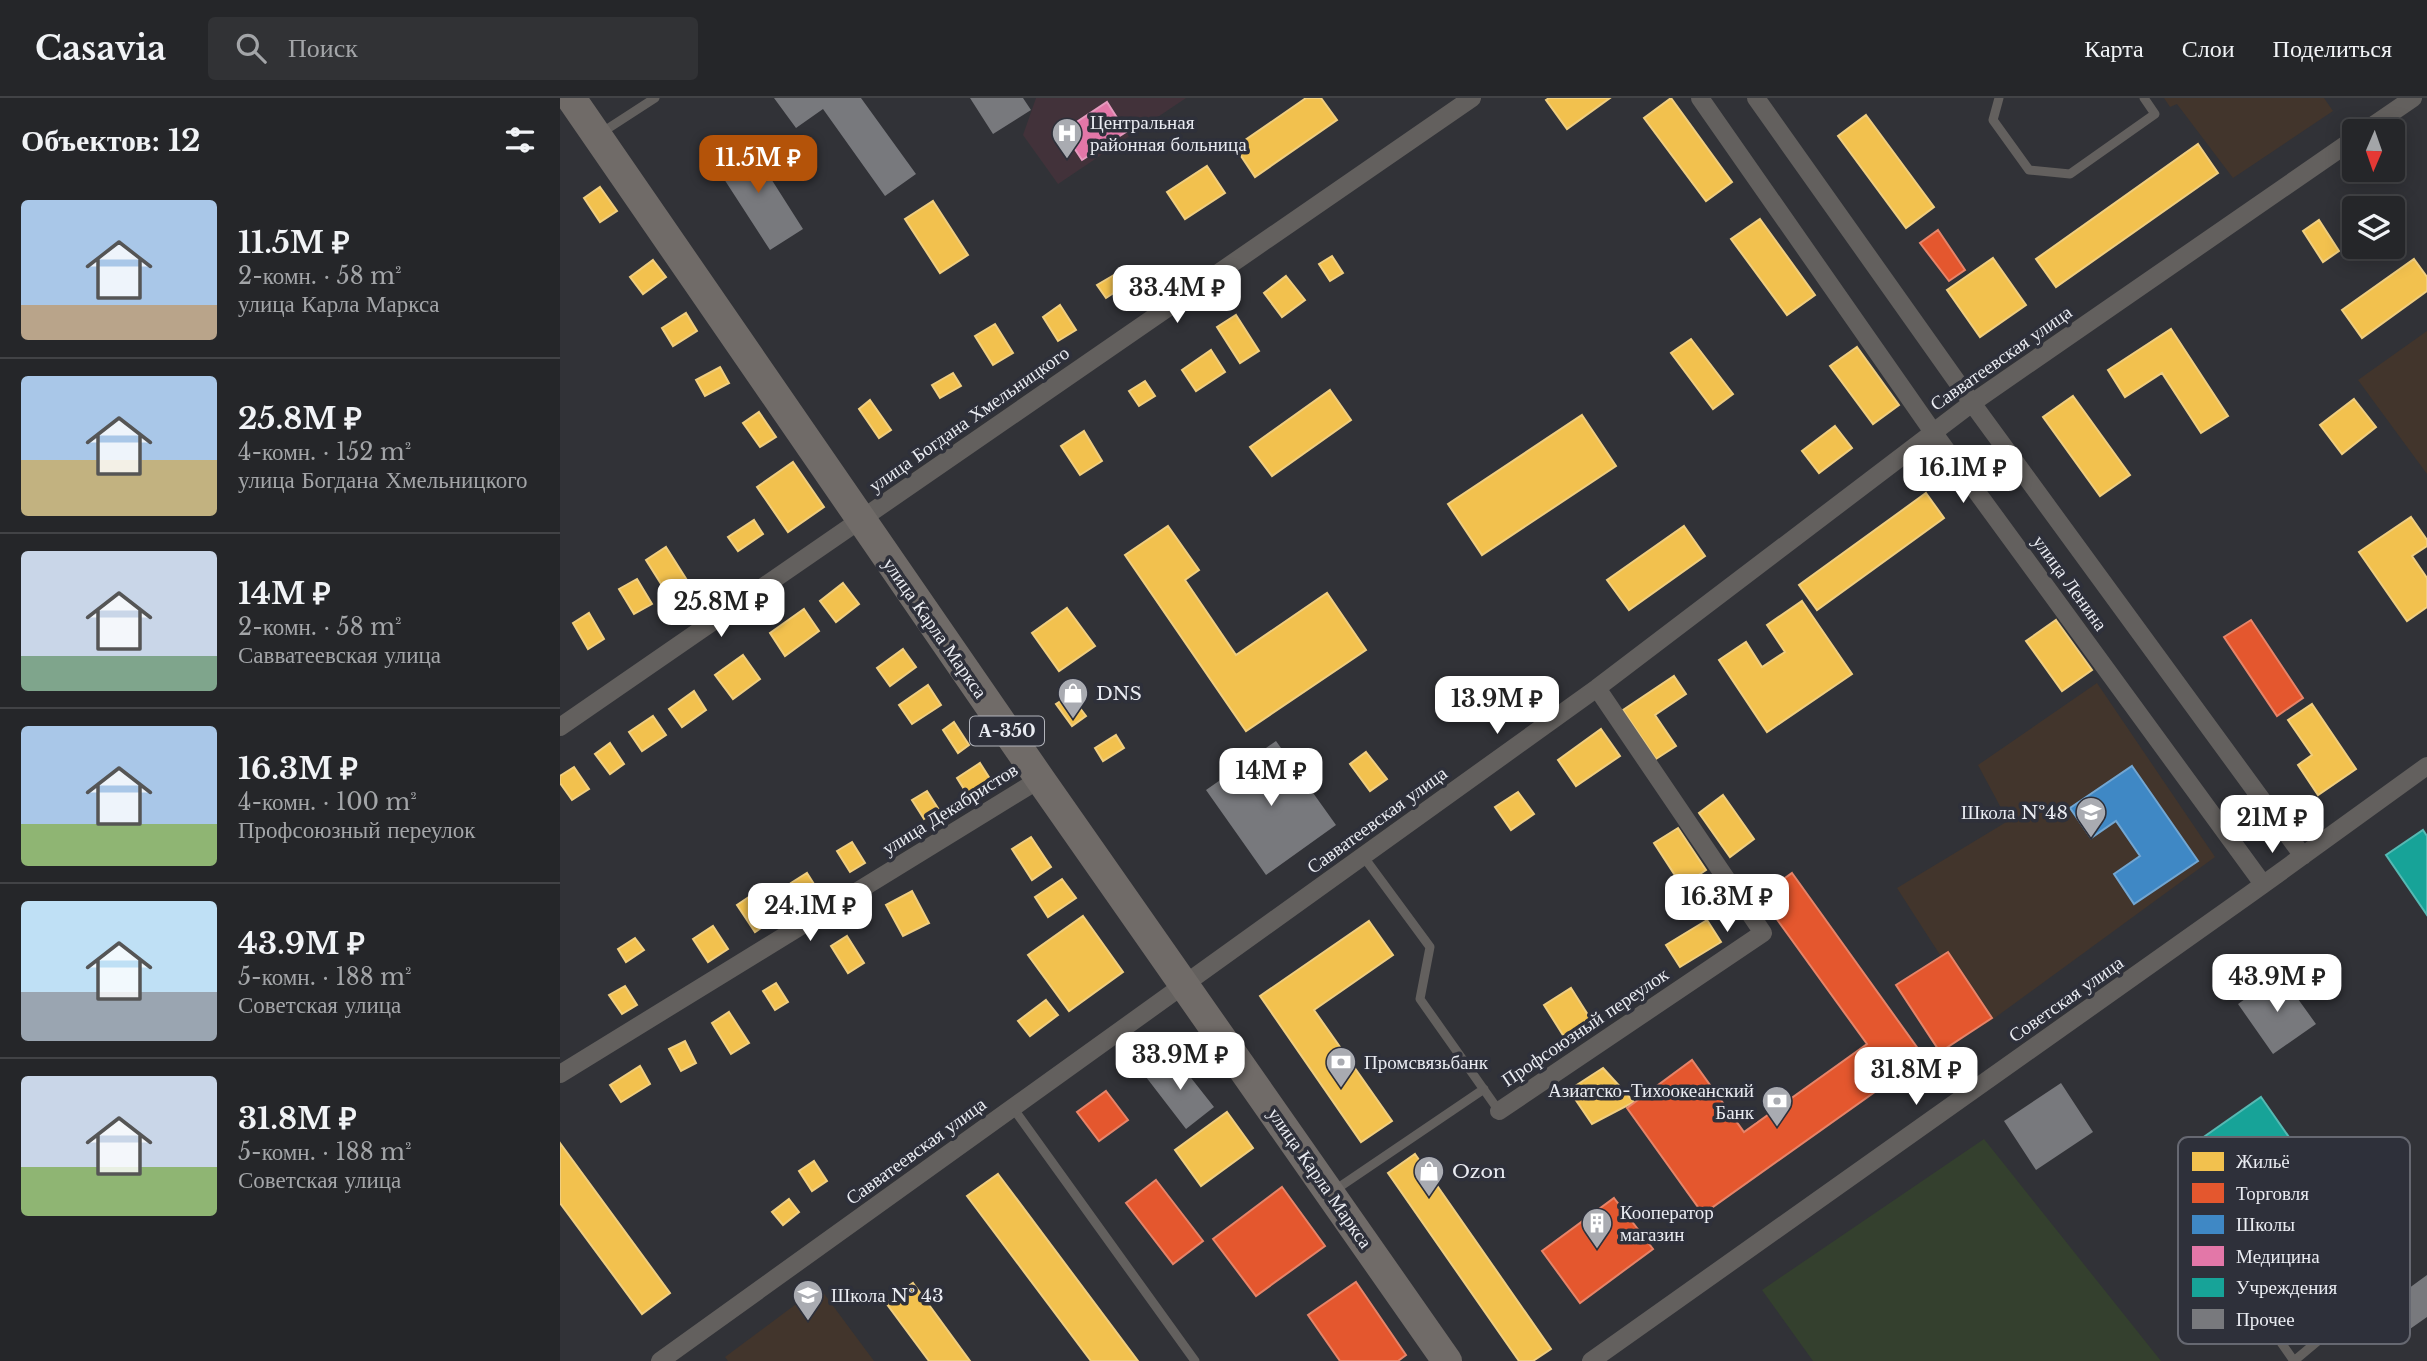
<!DOCTYPE html>
<html lang="ru">
<meta charset="utf-8">
<style>
:root{--surface:#252629;--page:#313235;--text:#f1f3f6;--muted:#a3a5a8;--line:#424346;--accent:#b45309}
body{margin:0;font-family:"Libre Baskerville",serif;background:var(--page);color:var(--text);height:100vh;display:flex;flex-direction:column;font-size:26px;white-space:nowrap}
*{box-sizing:border-box;margin:0}
p{font-size:23px;color:var(--muted)}
.icon{flex:none;width:38px;height:38px;fill:none;stroke:currentColor;stroke-width:2;stroke-linecap:round;stroke-linejoin:round}
.map{position:relative;flex:1;overflow:hidden}
.side{display:flex;flex-direction:column;background:var(--surface);width:560px}
.side>*{flex:none}
.needle{width:46px;rotate:182deg}
.controls{position:absolute;left:1782px;top:21px;display:grid;gap:14px}
.controls a{display:grid;place-items:center;width:63px;height:63px;border-radius:7px;background:var(--surface);box-shadow:0 4px 18px #0003,0 0 0 2px var(--line);font-size:35px}
.price{position:absolute;translate:-50% -60px;padding:0 16px;border-radius:14px;background:#fff;color:#222;font-size:23px;line-height:46px;filter:drop-shadow(0 2px 4px #0008)}
.price::after{content:'';position:absolute;left:50%;top:42px;width:21px;height:16px;margin-left:-10px;background:inherit;clip-path:polygon(0 0,100% 0,50% 100%)}
.price.current{background:var(--accent);color:#fff}
ul{padding:0;list-style:none}
li{display:flex;align-items:center;gap:21px;height:175px;padding:0 21px}
li+li{border-top:2px solid var(--line)}
li span{display:grid;place-items:center;flex:none;width:196px;height:140px;border-radius:7px;color:#555}
li>.icon{margin-inline-start:auto}
span .icon{width:84px;height:84px;fill:#fffc;stroke-width:1}
li b{font-size:30px}
h2{display:flex;justify-content:space-between;align-items:center;height:84px;padding:0 21px;font-size:30px}
header{display:flex;align-items:center;gap:42px;box-sizing:border-box;height:98px;padding:0 35px;background:var(--surface);border-bottom:2px solid var(--line)}
header strong{font-size:33px}
nav{display:flex;gap:38px;margin-inline-start:auto;font-size:24px}
.search{width:490px;height:63px;background:var(--page);display:flex;align-items:center;gap:18px;box-sizing:border-box;padding:0 24px;border-radius:7px;color:var(--muted);font-size:26px}
main{display:flex;flex:1;min-height:0}
.map>svg:first-child{display:block}
.education{fill:#42352c}
.medical{fill:#42323a}
.green{fill:#34402e}
.homes{fill:#f2c14e;stroke:#f0ce7f;stroke-width:2}
.shops{fill:#e4572e;stroke:#e68469;stroke-width:2}
.schools{fill:#3f88c5;stroke:#72a6d2;stroke-width:2}
.health{fill:#e377a8;stroke:#e59abe;stroke-width:2}
.public{fill:#17a398;stroke:#56b9b3;stroke-width:2}
.building{fill:#78797d}
.lines{fill:none;stroke-linecap:round;stroke-linejoin:round}
.service{stroke:#63605e;stroke-width:9}
.minor{stroke:#63605e;stroke-width:18}
.trunk{stroke:#706b68;stroke-width:30}
.labels{text-anchor:middle;dominant-baseline:central;stroke-width:7;stroke-linejoin:round;paint-order:stroke}
.shield{fill:#2e303a;stroke:#b2b4bb;stroke-width:2}
.shield-label{font-size:18px;font-weight:bold;fill:#eaecf2}
.poi-label{font-size:19px;fill:#eaecf2;stroke:#2e303a;text-anchor:start}
.street-label{font-size:19px;fill:#eaecf2;stroke:#2e303a}
.key{fill:#2e303a;stroke:#666871;stroke-width:2}
.key-label{font-size:19px;fill:#eaecf2}
</style>
<header>
<strong>Casavia</strong>
<div class="search"><svg class="icon" aria-label="search" viewBox="0 0 24 24"><circle cx="10" cy="10" r="6"/><path d="M15 15l6 6"/></svg>Поиск</div>
<nav><a>Карта</a><a>Слои</a><a>Поделиться</a></nav>
</header>
<main>
<section class="side">
<h2>Объектов: 12<svg class="icon" aria-label="filters" viewBox="0 0 24 24"><path d="M4 7h16M4 17h16"/><circle cx="9" cy="7" r="2"/><circle cx="15" cy="17" r="2"/></svg></h2>
<ul>
<li><span style="background:linear-gradient(#a9c7e8 75%,#b9a48a 0)"><svg class="icon" aria-label="home" viewBox="0 0 24 24"><path d="M3 11l9-7 9 7M6 9v11h12V9"/></svg></span><div><b>11.5M ₽</b><p>2-комн. · 58 m²</p><p>улица Карла Маркса</p></div></li>
<li><span style="background:linear-gradient(#a9c7e8 60%,#c2b280 0)"><svg class="icon" aria-label="home" viewBox="0 0 24 24"><path d="M3 11l9-7 9 7M6 9v11h12V9"/></svg></span><div><b>25.8M ₽</b><p>4-комн. · 152 m²</p><p>улица Богдана Хмельницкого</p></div></li>
<li><span style="background:linear-gradient(#c9d6e8 75%,#7fa58c 0)"><svg class="icon" aria-label="home" viewBox="0 0 24 24"><path d="M3 11l9-7 9 7M6 9v11h12V9"/></svg></span><div><b>14M ₽</b><p>2-комн. · 58 m²</p><p>Савватеевская улица</p></div></li>
<li><span style="background:linear-gradient(#a9c7e8 70%,#8fb573 0)"><svg class="icon" aria-label="home" viewBox="0 0 24 24"><path d="M3 11l9-7 9 7M6 9v11h12V9"/></svg></span><div><b>16.3M ₽</b><p>4-комн. · 100 m²</p><p>Профсоюзный переулок</p></div></li>
<li><span style="background:linear-gradient(#bfe0f5 65%,#9aa5b1 0)"><svg class="icon" aria-label="home" viewBox="0 0 24 24"><path d="M3 11l9-7 9 7M6 9v11h12V9"/></svg></span><div><b>43.9M ₽</b><p>5-комн. · 188 m²</p><p>Советская улица</p></div></li>
<li><span style="background:linear-gradient(#c9d6e8 65%,#8fb573 0)"><svg class="icon" aria-label="home" viewBox="0 0 24 24"><path d="M3 11l9-7 9 7M6 9v11h12V9"/></svg></span><div><b>31.8M ₽</b><p>5-комн. · 188 m²</p><p>Советская улица</p></div></li>
</ul>
</section>
<div class="map">
<svg width="1867" height="1263" viewBox="0 0 1867 1263">
<rect width="100%" height="100%" fill="#313237"/>
<path class="education" d="M1604,0H1764L1773,13L1673,80L1617,6L1610,9Z
M1867,233V376L1798,282Z
M1537,585L1655,759L1425,927L1337,790L1448,723L1418,667Z
M259,1189L314,1263H168L165,1259Z"/>
<path class="medical" d="M476,0H626L498,86L463,37Z"/>
<path class="green" d="M1424,1041L1601,1263H1253L1202,1192Z"/>
<path class="homes" d="M746,0H761L777,22L695,79L675,49Z
M989,0H1050L1007,31L986,2Z
M1111,0L1172,84L1146,103L1084,20Z
M1306,17L1374,109L1346,130L1278,38Z
M1638,46L1658,75L1496,189L1476,161Z
M647,68L665,95L625,121L607,94Z
M40,89L57,113L40,124L24,100Z
M373,103L408,157L380,175L345,121Z
M1200,121L1255,197L1227,217L1171,141Z
M1759,122L1779,153L1763,164L1743,133Z
M772,158L783,175L770,183L759,166Z
M1433,160L1466,207L1420,239L1387,192Z
M1854,161L1867,179V193L1802,240L1782,212Z
M93,162L106,179L83,196L70,179Z
M554,177L563,189L546,200L537,187Z
M726,178L745,202L722,219L704,195Z
M500,207L516,232L498,243L483,219Z
M126,215L137,233L113,248L102,230Z
M676,217L699,253L680,265L657,229Z
M435,226L453,255L433,267L415,238Z
M1611,231L1668,318L1641,335L1602,275L1565,299L1548,272Z
M1131,241L1173,296L1153,311L1111,255Z
M1297,249L1339,307L1313,326L1270,268Z
M651,252L665,274L636,293L622,272Z
M160,269L169,285L145,298L136,282Z
M393,275L401,288L380,300L372,287Z
M585,283L595,298L579,308L569,293Z
M770,292L791,322L712,378L690,349Z
M1513,298L1570,377L1540,398L1483,319Z
M1794,301L1816,329L1782,356L1760,327Z
M310,302L331,332L319,340L299,311Z
M199,314L216,339L200,349L183,325Z
M1022,317L1056,368L922,457L888,406Z
M1275,328L1292,350L1259,375L1242,353Z
M524,333L542,363L520,377L501,348Z
M233,364L264,409L228,434L197,389Z
M1366,395L1384,420L1257,512L1239,487Z
M1851,419L1867,442V448L1852,458L1867,480V509L1847,523L1799,454Z
M194,422L203,436L178,453L168,439Z
M608,428L639,472L625,482L676,557L767,495L806,552L686,633L565,457Z
M1124,428L1145,458L1069,512L1047,482Z
M106,449L130,487L110,500L86,462Z
M77,481L92,506L74,516L59,491Z
M283,485L299,506L276,524L260,503Z
M1242,503L1292,576L1207,634L1159,562L1186,544L1202,569L1225,554L1207,527Z
M507,510L535,548L499,573L472,535Z
M244,511L259,533L225,558L210,535Z
M29,515L44,541L28,551L13,525Z
M1496,522L1532,572L1502,593L1466,543Z
M343,551L356,569L330,588L317,570Z
M183,557L200,581L173,601L155,577Z
M1114,578L1126,596L1095,617L1116,648L1096,661L1063,612Z
M368,587L381,607L352,626L339,607Z
M134,593L146,612L122,629L109,611Z
M510,597L526,618L512,628L496,606Z
M1752,606L1796,671L1758,697L1738,667L1752,657L1728,622Z
M93,618L106,637L82,653L69,634Z
M394,624L409,647L398,655L383,632Z
M1041,631L1060,658L1016,688L998,662Z
M556,637L564,650L543,663L535,650Z
M50,645L64,666L50,676L35,656Z
M806,654L827,681L810,693L790,666Z
M420,665L432,684L409,699L397,680Z
M14,669L29,691L12,702L0,685V678Z
M367,693L379,712L364,721L352,702Z
M958,694L974,716L951,732L935,709Z
M1163,697L1194,741L1170,759L1139,715Z
M1118,730L1146,772L1122,788L1094,745Z
M471,739L491,769L472,782L452,751Z
M292,744L305,765L290,774L277,753Z
M247,775L259,794L244,804L231,785Z
M502,781L516,800L488,819L475,799Z
M352,793L369,825L343,838L326,807Z
M192,797L210,824L195,834L177,807Z
M523,818L563,874L509,913L468,857Z
M1147,822L1161,844L1120,869L1106,847Z
M809,823L833,857L754,912L832,1023L801,1044L700,898Z
M153,828L168,851L148,864L133,841Z
M287,838L304,865L288,875L271,848Z
M75,840L84,852L66,864L58,851Z
M216,885L228,904L215,912L203,893Z
M65,888L77,907L62,916L49,897Z
M1011,890L1035,928L1008,945L984,907Z
M486,902L498,917L470,938L458,923Z
M169,914L189,945L171,956L152,925Z
M125,943L136,965L121,973L109,951Z
M80,968L90,986L61,1004L50,987Z
M1043,970L1074,1004L1032,1026L1009,992Z
M667,1014L693,1050L641,1088L615,1052Z
M0,1045L110,1195L82,1216L0,1105Z
M855,1056L991,1251L973,1263H959L828,1075Z
M254,1063L267,1083L252,1093L239,1073Z
M438,1076L578,1263H531L407,1098Z
M229,1101L239,1114L223,1127L212,1114Z
M353,1185L410,1263H369L326,1205Z"/>
<path class="shops" d="M1378,132L1405,172L1389,183L1360,145Z
M1691,522L1743,600L1717,618L1664,539Z
M1232,775L1364,959L1143,1116L1067,1010L1132,962L1184,1034L1307,946L1200,798Z
M1388,854L1432,920L1380,954L1336,887Z
M546,993L568,1022L539,1043L517,1014Z
M596,1082L643,1143L613,1166L566,1105Z
M722,1089L765,1148L696,1198L653,1141Z
M1054,1100L1093,1151L1020,1205L982,1153Z
M796,1184L846,1257L838,1263H780L748,1217Z"/>
<path class="schools" d="M1572,668L1638,763L1574,806L1554,776L1580,758L1556,723L1531,740L1510,710Z"/>
<path class="health" d="M547,4L566,34L522,62L503,33Z"/>
<path class="public" d="M1863,732L1867,738V817L1826,757Z
M1701,999L1768,1095L1705,1139L1638,1043Z"/>
<path class="building" d="M214,0H301L356,76L325,98L263,11L236,30Z
M410,0H463L471,12L433,36Z
M187,43L243,131L210,152L153,64Z
M716,643L776,727L706,777L646,692Z
M1720,876L1756,926L1713,956L1678,906Z
M613,957L654,1009L626,1031L586,979Z
M1501,985L1533,1034L1476,1072L1444,1023Z
M1867,1177V1219L1850,1231L1830,1204Z"/>
<g class="lines">
<path class="service" d="M1439,0L1433,22L1469,72L1510,76L1595,16L1584,0
M41,35L95,0
M803,758L870,849L860,901L939,1013
M453,1010L635,1263
M772,1094L924,991
M1683,1190L1734,1263
M1734,1263L1839,1175"/>
<path class="minor" d="M1140,0L1373,334L1703,786
M1196,0L1412,305L1743,758
M1805,33L1853,0
M0,629L912,0
M0,976L480,681
M939,1013L1203,835L1037,590
M100,1263L1037,590L1412,305L1794,41
M1031,1263L1690,796L1867,668"/>
<path class="trunk" d="M11,0L480,681L887,1263"/>
</g>
<defs>
<g id="hospital-pin" transform="scale(1.575)"><path d="M0 17L-7.5 6A9.5 9.5 0 1 1 7.5 6Z" fill="#a9abb1" stroke="#2e303a"/><path d="M-5-5h3v3.5h4V-5h3V5h-3V1.5h-4V5h-3Z" fill="#fff"/></g>
<g id="shop-pin" transform="scale(1.575)"><path d="M0 17L-7.5 6A9.5 9.5 0 1 1 7.5 6Z" fill="#a9abb1" stroke="#2e303a"/><path d="M-5-2.5h2.3a2.7 3.5 0 0 1 5.4 0H5L5.5 6h-11ZM-1.5-2.5h3a1.5 2.3 0 0 0-3 0Z" fill="#fff"/></g>
<g id="school-pin" transform="scale(1.575)"><path d="M0 17L-7.5 6A9.5 9.5 0 1 1 7.5 6Z" fill="#a9abb1" stroke="#2e303a"/><path d="M0-5L7-2L0 1L-7-2ZM-4 1L0 2.5L4 1V4Q0 6-4 4Z" fill="#fff"/></g>
<g id="bank-pin" transform="scale(1.575)"><path d="M0 17L-7.5 6A9.5 9.5 0 1 1 7.5 6Z" fill="#a9abb1" stroke="#2e303a"/><path d="M-6-4H6V4H-6ZM0-2.3a2.3 2.3 0 1 0 0 4.6a2.3 2.3 0 1 0 0-4.6Z" fill="#fff"/></g>
<g id="building-pin" transform="scale(1.575)"><path d="M0 17L-7.5 6A9.5 9.5 0 1 1 7.5 6Z" fill="#a9abb1" stroke="#2e303a"/><path d="M-4-6H4V6H1V3H-1V6H-4ZM-2.5-4.3h1.7v1.8h-1.7ZM.8-4.3h1.7v1.8H.8ZM-2.5-1h1.7V.8h-1.7ZM.8-1h1.7V.8H.8Z" fill="#fff"/></g>
</defs>
<g fill-rule="evenodd">
<use href="#hospital-pin" x="507" y="35"/>
<use href="#shop-pin" x="513" y="595"/>
<use href="#school-pin" x="1531" y="714"/>
<use href="#bank-pin" x="781" y="964"/>
<use href="#bank-pin" x="1217" y="1003"/>
<use href="#shop-pin" x="869" y="1073"/>
<use href="#building-pin" x="1037" y="1125"/>
<use href="#school-pin" x="248" y="1197"/>
</g>
<g class="labels">
<rect class="shield" x="410" y="618.5" width="74" height="29" rx="5"/>
<g class="shield-label">
<text x="447" y="633">А-350</text>
</g>
<g class="poi-label">
<text x="530" y="24">Центральная<tspan x="530" dy="22">районная больница</tspan></text>
<text x="536" y="595">DNS</text>
<text x="1508" y="714" text-anchor="end">Школа №48</text>
<text x="804" y="964">Промсвязьбанк</text>
<text x="1194" y="992" text-anchor="end">Азиатско-Тихоокеанский<tspan x="1194" dy="22">Банк</tspan></text>
<text x="892" y="1073">Ozon</text>
<text x="1060" y="1114">Кооператор<tspan x="1060" dy="22">магазин</tspan></text>
<text x="271" y="1197">Школа № 43</text>
</g>
<g class="street-label">
<text transform="translate(1441 260) rotate(-35)">Савватеевская улица</text>
<text transform="translate(409 321) rotate(-35)">улица Богдана Хмельницкого</text>
<text transform="translate(1510 485) rotate(54)">улица Ленина</text>
<text transform="translate(375 530) rotate(55)">улица Карла Маркса</text>
<text transform="translate(390 711) rotate(-32)">улица Декабристов</text>
<text transform="translate(817 722) rotate(-36)">Савватеевская улица</text>
<text transform="translate(1506 901) rotate(-35)">Советская улица</text>
<text transform="translate(1025 929) rotate(-34)">Профсоюзный переулок</text>
<text transform="translate(356 1053) rotate(-36)">Савватеевская улица</text>
<text transform="translate(760 1080) rotate(55)">улица Карла Маркса</text>
</g>
</g>
<rect x="1618" y="1039" width="232" height="207" rx="10" class="key"/>
<rect x="1632" y="1054" width="32" height="19" fill="#f2c14e"/>
<rect x="1632" y="1085" width="32" height="20" fill="#e4572e"/>
<rect x="1632" y="1117" width="32" height="19" fill="#3f88c5"/>
<rect x="1632" y="1148" width="32" height="20" fill="#e377a8"/>
<rect x="1632" y="1180" width="32" height="19" fill="#17a398"/>
<rect x="1632" y="1211" width="32" height="20" fill="#78797d"/>
<g class="key-label">
<text x="1676" y="1070">Жильё</text>
<text x="1676" y="1102">Торговля</text>
<text x="1676" y="1133">Школы</text>
<text x="1676" y="1165">Медицина</text>
<text x="1676" y="1196">Учреждения</text>
<text x="1676" y="1228">Прочее</text>
</g>
</svg>
<div class="controls">
<a><svg class="needle" viewBox="-14 -14 28 28"><path d="M0-13l5 13h-10z" fill="#e53935"/><path d="M0 13l5-13h-10z" fill="#a3a5a8"/></svg></a>
<a><svg class="icon" aria-label="layers" viewBox="0 0 24 24"><path d="M12 4l9 5-9 5-9-5zM3 14l9 5 9-5"/></svg></a>
</div>
<b class="price current" style="left:198px;top:97px">11.5M ₽</b>
<b class="price" style="left:617px;top:227px">33.4M ₽</b>
<b class="price" style="left:1403px;top:407px">16.1M ₽</b>
<b class="price" style="left:161px;top:541px">25.8M ₽</b>
<b class="price" style="left:937px;top:638px">13.9M ₽</b>
<b class="price" style="left:711px;top:710px">14M ₽</b>
<b class="price" style="left:1712px;top:757px">21M ₽</b>
<b class="price" style="left:1167px;top:836px">16.3M ₽</b>
<b class="price" style="left:250px;top:845px">24.1M ₽</b>
<b class="price" style="left:1717px;top:916px">43.9M ₽</b>
<b class="price" style="left:620px;top:994px">33.9M ₽</b>
<b class="price" style="left:1356px;top:1009px">31.8M ₽</b>
</div>
</main>
